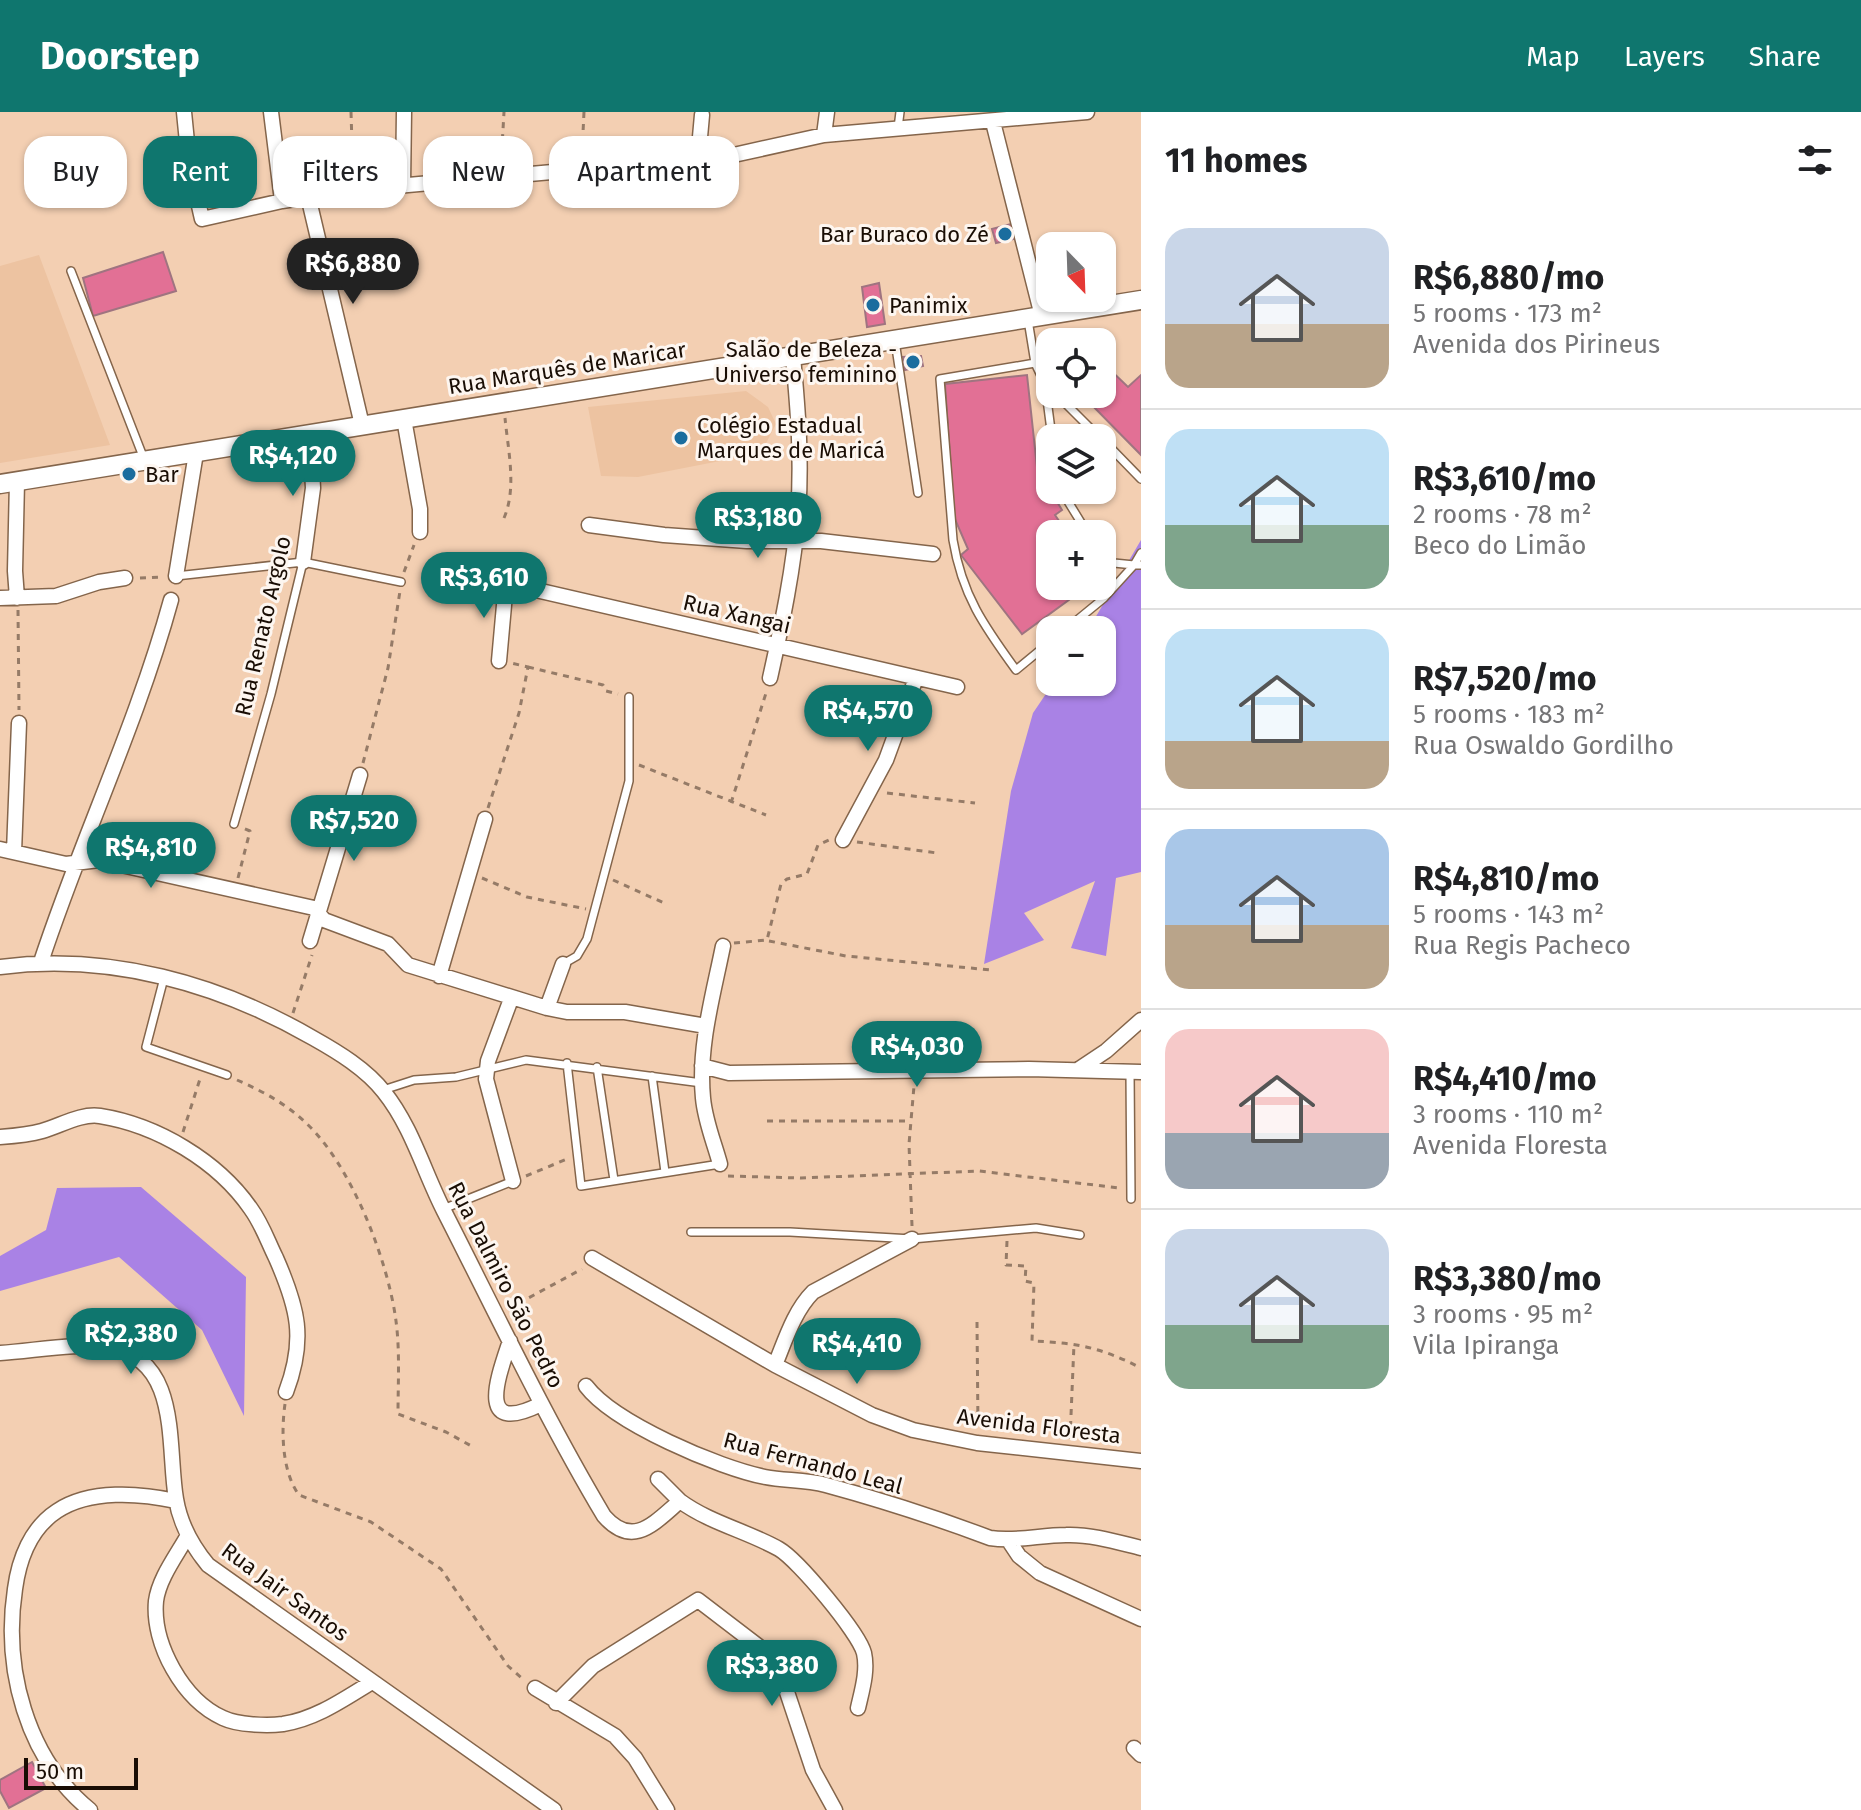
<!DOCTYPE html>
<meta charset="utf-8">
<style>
:root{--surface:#fff;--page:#f2f2f2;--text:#202124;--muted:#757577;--line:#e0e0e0;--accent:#0f766e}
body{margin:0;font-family:"Fira Sans",sans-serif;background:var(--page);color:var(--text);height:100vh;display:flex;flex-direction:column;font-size:30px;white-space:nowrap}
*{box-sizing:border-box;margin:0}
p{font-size:26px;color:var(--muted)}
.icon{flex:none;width:44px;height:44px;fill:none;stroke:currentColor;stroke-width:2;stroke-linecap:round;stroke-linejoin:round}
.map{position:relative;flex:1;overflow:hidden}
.drawer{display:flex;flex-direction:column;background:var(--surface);width:720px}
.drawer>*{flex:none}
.hud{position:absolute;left:24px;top:24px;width:760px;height:72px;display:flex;gap:16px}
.needle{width:52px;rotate:157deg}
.controls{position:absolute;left:1036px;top:120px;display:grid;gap:16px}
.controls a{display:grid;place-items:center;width:80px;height:80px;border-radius:16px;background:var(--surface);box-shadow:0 2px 6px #0004;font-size:40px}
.scale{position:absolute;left:24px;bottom:20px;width:114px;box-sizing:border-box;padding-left:8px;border:4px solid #190d04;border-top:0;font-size:22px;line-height:28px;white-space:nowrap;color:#190d04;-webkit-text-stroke:6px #fdf6f0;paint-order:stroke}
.price{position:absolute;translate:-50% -68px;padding:0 18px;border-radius:28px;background:var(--accent);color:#fff;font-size:26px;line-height:52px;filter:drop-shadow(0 2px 4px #0008)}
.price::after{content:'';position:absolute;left:50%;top:48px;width:24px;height:18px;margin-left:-12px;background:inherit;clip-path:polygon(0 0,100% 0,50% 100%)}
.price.current{background:#222;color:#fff}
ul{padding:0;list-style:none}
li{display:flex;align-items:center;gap:24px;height:200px;padding:0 24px}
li+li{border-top:2px solid var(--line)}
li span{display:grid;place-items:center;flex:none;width:224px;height:160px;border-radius:24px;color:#555}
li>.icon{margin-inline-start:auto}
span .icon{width:96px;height:96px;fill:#fffc;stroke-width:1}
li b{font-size:34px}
h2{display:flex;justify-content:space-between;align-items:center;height:96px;padding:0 24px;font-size:34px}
.pill{padding:0 28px;border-radius:24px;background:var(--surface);box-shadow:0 2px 6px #0004;font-size:28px;line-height:72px}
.pill.current{background:var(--accent);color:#fff}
header{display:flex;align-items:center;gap:48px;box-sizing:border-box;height:112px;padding:0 40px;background:var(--accent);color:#fff}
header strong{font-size:38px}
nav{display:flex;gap:44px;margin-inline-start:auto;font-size:28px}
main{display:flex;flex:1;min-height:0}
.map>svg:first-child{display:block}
.built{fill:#edc3a1}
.forest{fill:#a982e5}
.building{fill:#e27095;stroke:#9f7480;stroke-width:2}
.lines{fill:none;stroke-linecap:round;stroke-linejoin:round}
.service-casing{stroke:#84654b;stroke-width:10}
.minor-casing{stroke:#84654b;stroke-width:17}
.secondary-casing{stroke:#84654b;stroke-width:21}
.path{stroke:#957b67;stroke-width:3;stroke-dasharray:6 6;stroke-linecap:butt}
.service{stroke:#fff;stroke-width:7}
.minor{stroke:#fff;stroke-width:14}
.secondary{stroke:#fff;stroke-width:18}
.poi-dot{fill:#1b6d9e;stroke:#fdf6f0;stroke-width:3}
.labels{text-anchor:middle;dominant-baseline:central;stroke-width:6;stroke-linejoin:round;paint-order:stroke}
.poi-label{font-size:22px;fill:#190d04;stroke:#fdf6f0;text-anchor:start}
.street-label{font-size:22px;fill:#190d04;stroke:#fdf6f0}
</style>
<header>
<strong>Doorstep</strong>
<nav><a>Map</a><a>Layers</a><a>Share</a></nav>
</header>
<main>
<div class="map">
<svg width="1141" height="1698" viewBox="0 0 1141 1698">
<rect width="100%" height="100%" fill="#f3cfb2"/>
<path class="built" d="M39,143L110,333L0,351V154Z
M746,279L768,295L776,312L761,341L638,365L601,364L588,295Z"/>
<path class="forest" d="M1141,428V760L1116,766L1106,844L1071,836L1095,769L1024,801L1044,828L984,852L1011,679L1033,601L1054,570H1102V518H1088Z
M141,1075L246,1165L244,1304L202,1218L119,1145L0,1179V1144L46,1118L57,1076Z"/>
<path class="building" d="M1015,111L1018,126L996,131L992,117Z
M163,140L176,179L93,204L83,166Z
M879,171L885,212L867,215L862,175Z
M921,244L923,254L905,258L903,245Z
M1102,250L1128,275L1141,263V343L1081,282H1102Z
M1027,263L1037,355H1047L1050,378L1062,398L1055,403L1068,422H1050V474H1088L1022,522L961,443L968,437L954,405L945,272Z
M32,1650L46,1676L9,1696L0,1679V1668Z"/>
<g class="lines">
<g class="service-casing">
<path id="service" d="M898,16L900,0
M71,159L144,347
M1028,208L1035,251L1045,272L1052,326
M895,229L918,381
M1035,251L940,267L953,428C962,483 984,514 1016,558L1050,530
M1056,282L1100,326
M1102,327L1141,367
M1061,378L1088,422
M1102,442L1114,451L1134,453L1141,441
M176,464L303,450L401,470
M1065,518L1104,486L1134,453H1141
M234,712L271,582L303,450
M563,852L577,844L587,827L629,669V585
M164,866L146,935L227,963
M567,951L581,1074L720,1052
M597,955L614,1068
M1130,960L1131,1087
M652,964L665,1060
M383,978L414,968L456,965L526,948L702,971
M443,1097L513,1069
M691,1120H790L912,1127L1036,1116L1080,1123"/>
</g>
<g class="minor-casing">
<path id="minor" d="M184,0L189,50L202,107L282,89L353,78L729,44L824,23L1087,0
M271,0L282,89
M993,10L1042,204
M824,23L827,0
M698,47L702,3
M403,73L404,0
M308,84L362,313
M404,307L420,397V420
M589,413L664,423L747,429H821L933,442
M303,450L313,376L310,322
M176,464L196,341
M0,486L56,484L99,470L125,466
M17,486L15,459L17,369
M499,549L506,471L957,575
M770,566C782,512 794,456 798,401C802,349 798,297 793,245
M843,728L886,648L916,566
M0,737L66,752L99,748L314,796L324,808L388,832L408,853L547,896L567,900H625L706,914
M14,740L19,611
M310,829L360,663
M41,850C81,728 137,612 171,488
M0,855C109,841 218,871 313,926C338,940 366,957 384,980C412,1015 424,1060 444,1099C496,1201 545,1305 604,1404C633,1437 654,1411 680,1389C710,1411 747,1419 779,1437C798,1448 859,1521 864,1541C868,1559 862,1578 858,1596
M439,864L485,707
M511,887L488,949L486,967L513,1069
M547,896L563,852
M702,954L729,961L1029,957L1141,960
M1079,957L1106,939L1141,908
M0,1025C14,1024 28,1023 42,1019C60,1014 81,1001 100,1004C157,1013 218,1049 251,1097C262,1112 268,1130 276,1146C298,1196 306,1227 286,1280
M720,1052C714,1030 705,1009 703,986C698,935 713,884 723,834
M592,1146L775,1253L872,1303L913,1318L977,1331L1141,1349
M510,1229C498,1265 475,1325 541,1292
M0,1241C35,1239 76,1230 111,1236C181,1248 167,1335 176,1387C180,1411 193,1435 208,1453L554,1698
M775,1253C785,1229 794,1199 813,1180L912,1127
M586,1274C614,1311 719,1356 765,1365C785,1369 805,1367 826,1373C881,1388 937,1406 990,1426C1016,1430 1040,1423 1066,1423C1091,1422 1117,1430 1141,1436
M658,1367L680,1389
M188,1423C177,1443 159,1466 156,1489C152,1532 183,1588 223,1606C238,1613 267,1614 283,1612C316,1607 344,1587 372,1570
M1009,1429L1019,1444L1040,1461L1141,1507
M535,1576L615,1624L635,1646L667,1698
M556,1591L593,1554L698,1488L762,1537L773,1552L786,1577L813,1658L835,1698
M1134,1636L1141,1643
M90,1698C26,1646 3,1556 15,1477C19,1447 31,1416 57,1399C90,1377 140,1381 176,1389"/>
</g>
<g class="secondary-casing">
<path id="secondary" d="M0,372L1141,188"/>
</g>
<path class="path" d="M351,0L353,64
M582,42L584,0
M501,52L504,0
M504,406C517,376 508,338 505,306
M404,460L414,433
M140,466L161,465
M18,498L19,598
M528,555L603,573L606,579L618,582
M363,651L388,556L400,479
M639,653L766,703
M887,681L975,691
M731,691L767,578
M488,696L519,601L528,555L511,551
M857,730L937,741
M238,766L250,719L243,716
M482,766L527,785L586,797
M613,768L664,791
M769,829L846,844L991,858
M734,831L767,828L781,772L787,767L807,762L818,733L829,728
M293,901L312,843
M237,968C262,979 285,991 305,1010C351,1052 388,1148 396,1209C400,1239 398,1271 398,1302L446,1320L475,1336
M767,1009H910
M183,1020L200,967
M526,1064L567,1047
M728,1064L801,1066L979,1059L1119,1076
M912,1114L909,1032L914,974
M1007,1129L1006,1153L1026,1154L1025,1169L1034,1171L1032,1229C1077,1231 1100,1235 1141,1256
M508,1197L582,1157
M977,1210L978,1315
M285,1292C281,1320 282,1360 299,1383L371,1410L441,1457L508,1554L525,1569
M1070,1327L1074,1232"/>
<use href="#service" class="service"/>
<use href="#minor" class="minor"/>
<use href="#secondary" class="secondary"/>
</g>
<g class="poi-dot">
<circle cx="1005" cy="122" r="8"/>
<circle cx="873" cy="193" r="8"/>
<circle cx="913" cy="250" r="8"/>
<circle cx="681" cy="326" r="8"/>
<circle cx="129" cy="362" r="8"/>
</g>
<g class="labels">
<g class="poi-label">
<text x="989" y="122" text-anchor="end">Bar Buraco do Zé</text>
<text x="889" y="193">Panimix</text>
<text x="897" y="237" text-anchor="end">Salão de Beleza -<tspan x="897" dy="25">Universo feminino</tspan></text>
<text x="697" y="313">Colégio Estadual<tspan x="697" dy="25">Marques de Maricá</tspan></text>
<text x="145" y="362">Bar</text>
</g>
<g class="street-label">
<text transform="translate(567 256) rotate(-9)">Rua Marquês de Maricar</text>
<text transform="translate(737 502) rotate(13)">Rua Xangai</text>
<text transform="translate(263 514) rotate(-77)">Rua Renato Argolo</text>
<text transform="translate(506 1173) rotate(63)">Rua Dalmiro São Pedro</text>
<text transform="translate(1039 1314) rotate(7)">Avenida Floresta</text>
<text transform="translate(813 1351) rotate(15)">Rua Fernando Leal</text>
<text transform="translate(285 1480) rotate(36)">Rua Jair Santos</text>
</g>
</g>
</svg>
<div class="controls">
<a><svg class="needle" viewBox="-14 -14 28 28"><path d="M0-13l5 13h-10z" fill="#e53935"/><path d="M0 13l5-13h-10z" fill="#757577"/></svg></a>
<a><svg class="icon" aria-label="locate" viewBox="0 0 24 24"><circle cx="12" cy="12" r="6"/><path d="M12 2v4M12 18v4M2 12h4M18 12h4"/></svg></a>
<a><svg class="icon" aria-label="layers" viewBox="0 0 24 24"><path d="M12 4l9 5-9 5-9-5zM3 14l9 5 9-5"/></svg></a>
<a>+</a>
<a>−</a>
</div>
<div class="scale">50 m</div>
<b class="price current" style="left:353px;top:194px">R$6,880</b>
<b class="price" style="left:293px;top:386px">R$4,120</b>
<b class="price" style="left:758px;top:448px">R$3,180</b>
<b class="price" style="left:484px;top:508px">R$3,610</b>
<b class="price" style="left:868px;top:641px">R$4,570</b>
<b class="price" style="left:354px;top:751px">R$7,520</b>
<b class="price" style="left:151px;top:778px">R$4,810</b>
<b class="price" style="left:917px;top:977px">R$4,030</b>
<b class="price" style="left:131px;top:1264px">R$2,380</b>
<b class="price" style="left:857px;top:1274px">R$4,410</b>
<b class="price" style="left:772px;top:1596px">R$3,380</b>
<div class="hud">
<a class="pill">Buy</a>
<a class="pill current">Rent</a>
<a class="pill">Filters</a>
<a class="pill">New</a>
<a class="pill">Apartment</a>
</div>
</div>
<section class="drawer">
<h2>11 homes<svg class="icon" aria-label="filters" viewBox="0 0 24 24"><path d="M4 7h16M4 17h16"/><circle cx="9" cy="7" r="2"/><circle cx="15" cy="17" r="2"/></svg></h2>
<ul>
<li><span style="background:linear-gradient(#c9d6e8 60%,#b9a48a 0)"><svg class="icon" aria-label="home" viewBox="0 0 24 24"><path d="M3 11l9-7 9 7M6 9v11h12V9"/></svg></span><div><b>R$6,880/mo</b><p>5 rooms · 173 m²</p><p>Avenida dos Pirineus</p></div></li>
<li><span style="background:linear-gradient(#bfe0f5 60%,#7fa58c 0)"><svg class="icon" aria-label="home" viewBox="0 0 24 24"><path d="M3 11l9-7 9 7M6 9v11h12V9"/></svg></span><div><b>R$3,610/mo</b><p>2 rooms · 78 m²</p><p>Beco do Limão</p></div></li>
<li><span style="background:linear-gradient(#bfe0f5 70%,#b9a48a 0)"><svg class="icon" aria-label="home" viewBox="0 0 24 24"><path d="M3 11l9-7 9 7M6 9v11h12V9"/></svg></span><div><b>R$7,520/mo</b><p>5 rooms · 183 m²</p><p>Rua Oswaldo Gordilho</p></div></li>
<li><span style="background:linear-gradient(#a9c7e8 60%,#b9a48a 0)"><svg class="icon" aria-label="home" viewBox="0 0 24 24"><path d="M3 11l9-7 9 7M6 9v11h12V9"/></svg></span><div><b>R$4,810/mo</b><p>5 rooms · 143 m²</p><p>Rua Regis Pacheco</p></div></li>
<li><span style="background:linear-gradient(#f6c9c9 65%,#9aa5b1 0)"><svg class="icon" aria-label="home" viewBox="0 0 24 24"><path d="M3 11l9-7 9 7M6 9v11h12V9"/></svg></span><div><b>R$4,410/mo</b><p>3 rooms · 110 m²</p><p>Avenida Floresta</p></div></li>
<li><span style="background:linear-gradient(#c9d6e8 60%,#7fa58c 0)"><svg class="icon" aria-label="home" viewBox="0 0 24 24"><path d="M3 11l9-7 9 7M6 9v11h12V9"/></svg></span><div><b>R$3,380/mo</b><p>3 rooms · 95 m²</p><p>Vila Ipiranga</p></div></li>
</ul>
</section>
</main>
